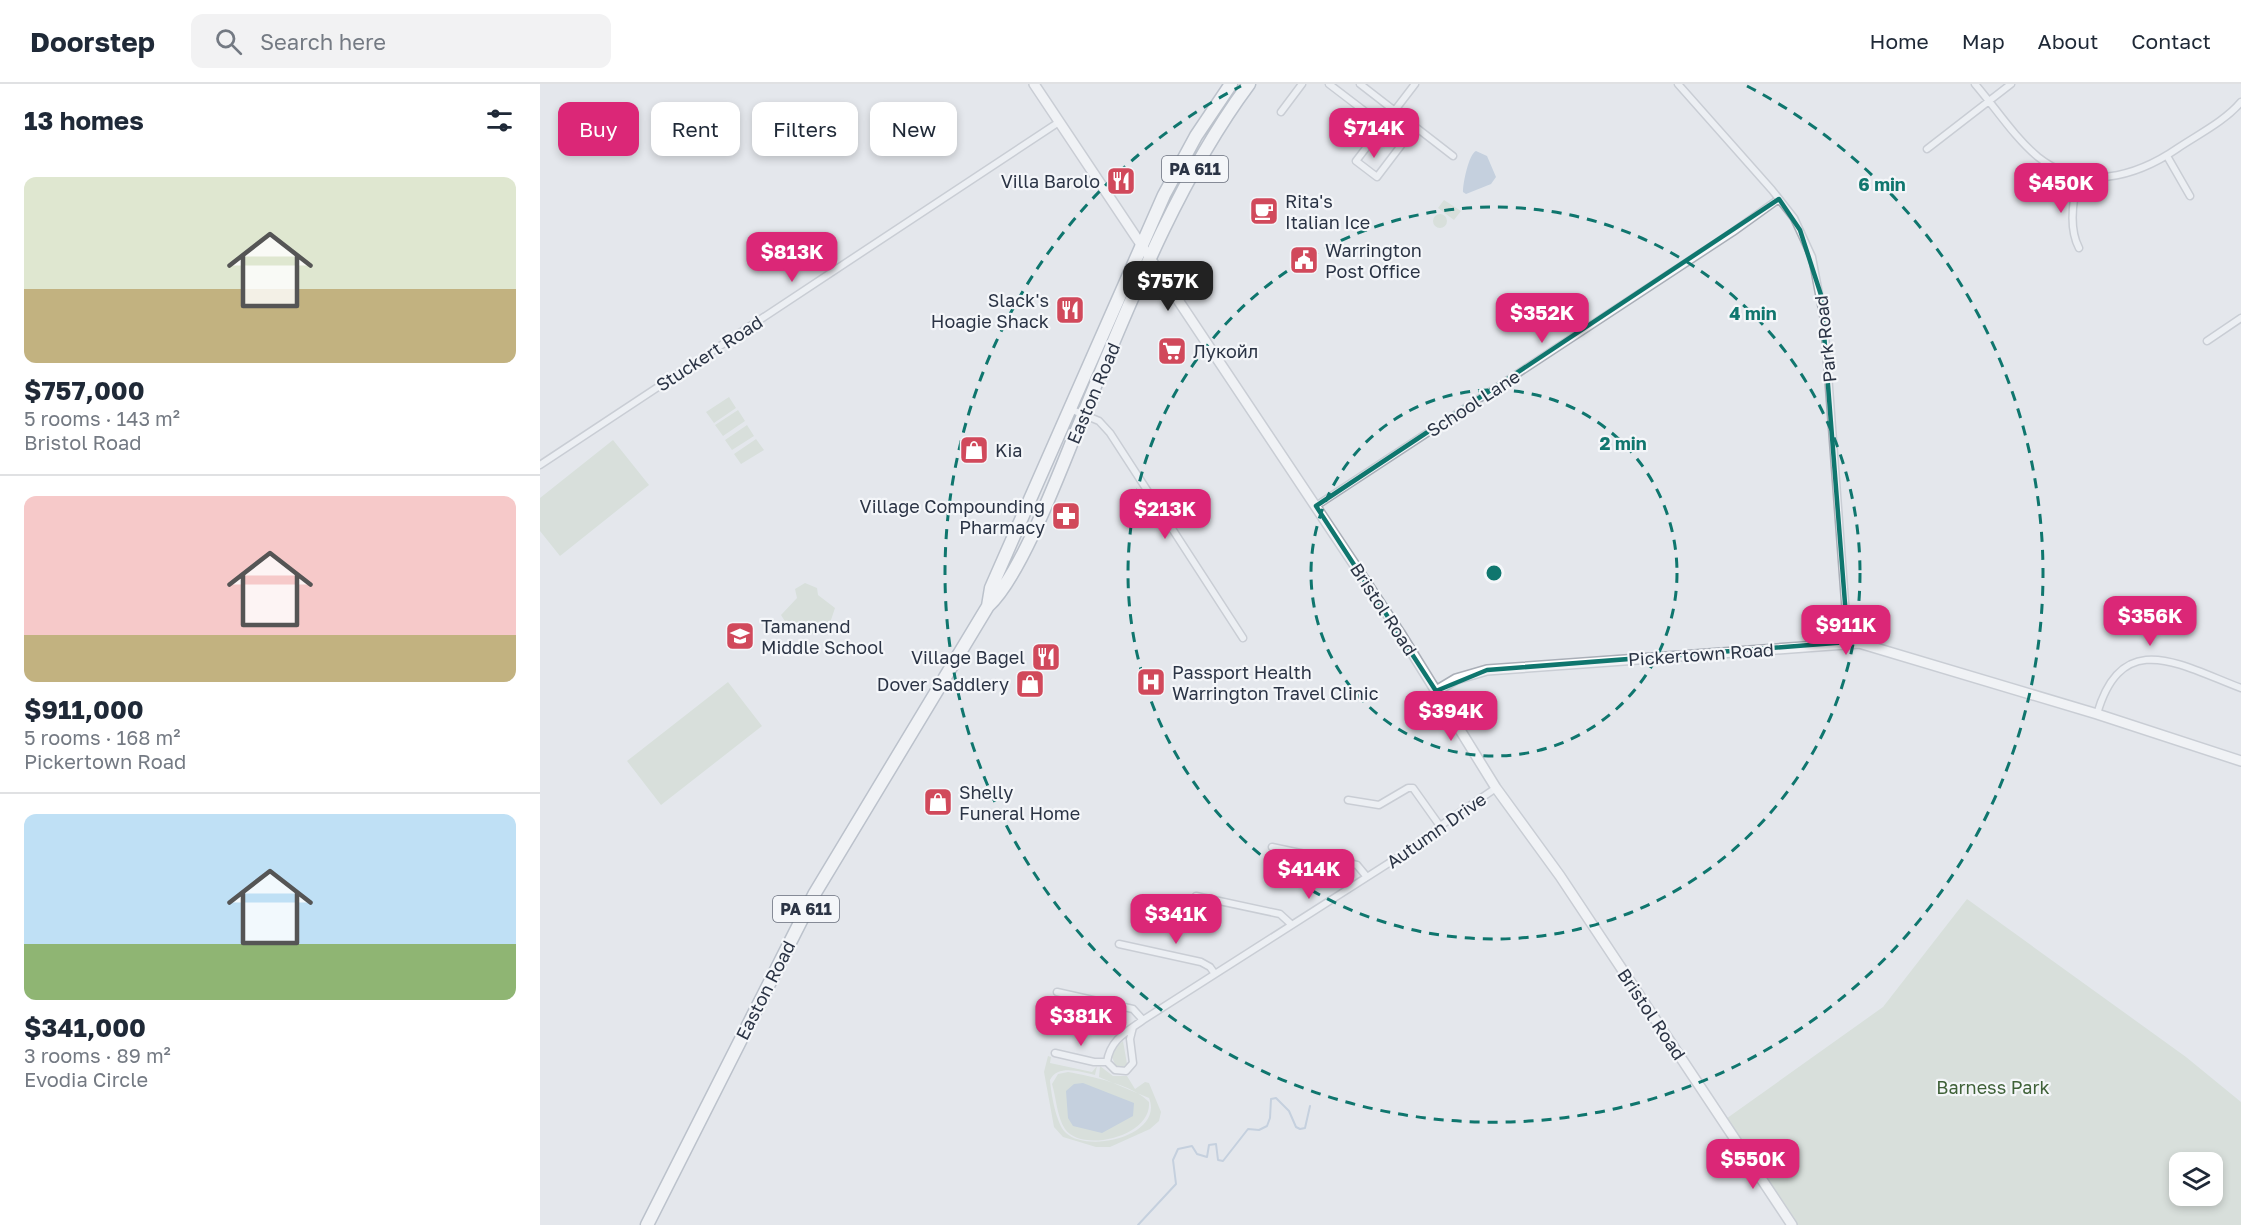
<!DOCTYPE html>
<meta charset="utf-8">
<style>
:root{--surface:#fff;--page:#f2f2f3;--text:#1f2937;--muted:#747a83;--line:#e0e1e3;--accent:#db2777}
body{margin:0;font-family:"Golos Text",sans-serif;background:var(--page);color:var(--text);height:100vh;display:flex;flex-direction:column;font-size:22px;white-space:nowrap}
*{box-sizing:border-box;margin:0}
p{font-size:20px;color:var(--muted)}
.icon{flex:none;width:33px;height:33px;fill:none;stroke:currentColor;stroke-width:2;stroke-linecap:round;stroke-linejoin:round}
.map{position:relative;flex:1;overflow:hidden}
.panel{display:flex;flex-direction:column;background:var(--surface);width:540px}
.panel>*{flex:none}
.hud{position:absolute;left:18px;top:18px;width:570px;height:54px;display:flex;gap:12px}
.fabs{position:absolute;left:1629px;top:1068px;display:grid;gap:12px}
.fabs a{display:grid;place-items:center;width:54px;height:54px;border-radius:12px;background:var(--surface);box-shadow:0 3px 9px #0003;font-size:30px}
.price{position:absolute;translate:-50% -51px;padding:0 14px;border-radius:12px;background:var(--accent);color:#fff;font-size:20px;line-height:39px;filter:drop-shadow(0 2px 3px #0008)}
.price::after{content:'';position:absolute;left:50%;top:36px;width:18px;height:14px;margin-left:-9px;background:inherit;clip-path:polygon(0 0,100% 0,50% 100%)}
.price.selected{background:#222;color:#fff}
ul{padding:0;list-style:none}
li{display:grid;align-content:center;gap:12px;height:318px;padding:0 24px}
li+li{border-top:2px solid var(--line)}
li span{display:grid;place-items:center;height:186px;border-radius:12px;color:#555}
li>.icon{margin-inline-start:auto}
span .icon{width:108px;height:108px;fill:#fffc;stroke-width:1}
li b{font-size:26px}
h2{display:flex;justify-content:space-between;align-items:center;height:72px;padding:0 24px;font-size:26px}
.chip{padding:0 21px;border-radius:12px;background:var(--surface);box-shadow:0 3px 9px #0003;font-size:21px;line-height:54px}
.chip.selected{background:var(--accent);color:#fff}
header{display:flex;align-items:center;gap:36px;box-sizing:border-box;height:84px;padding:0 30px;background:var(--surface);border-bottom:2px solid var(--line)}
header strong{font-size:28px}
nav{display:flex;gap:33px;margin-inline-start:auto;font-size:21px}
.search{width:420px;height:54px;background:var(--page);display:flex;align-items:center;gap:15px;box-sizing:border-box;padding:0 21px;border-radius:12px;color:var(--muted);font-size:22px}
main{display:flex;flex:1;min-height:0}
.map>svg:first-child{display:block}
.green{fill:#c9d6c5;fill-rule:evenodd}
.water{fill:#9fb4cc}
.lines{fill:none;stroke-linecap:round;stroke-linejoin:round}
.stream{stroke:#9fb4cc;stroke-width:2}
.street-casing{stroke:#a9aeb7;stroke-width:9}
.secondary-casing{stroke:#a9aeb7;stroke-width:12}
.highway-casing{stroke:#8b94a3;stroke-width:15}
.street{stroke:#f7f8fa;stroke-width:6}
.secondary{stroke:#fff;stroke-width:9}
.highway{stroke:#fff;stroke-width:12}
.marked{fill:none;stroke:#0f766e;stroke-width:4.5;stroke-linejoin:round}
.ring{fill:none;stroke:#0f766e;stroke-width:3;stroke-dasharray:10 8}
.labels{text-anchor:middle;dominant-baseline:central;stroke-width:4.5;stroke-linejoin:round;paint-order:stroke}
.shield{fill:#f4f6f9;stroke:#676e7b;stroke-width:1.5}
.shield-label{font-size:16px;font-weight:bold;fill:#2b3445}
.poi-label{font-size:18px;fill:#2b3445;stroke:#f4f6f9;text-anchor:start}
.street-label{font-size:18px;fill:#2b3445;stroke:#f4f6f9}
.park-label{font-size:18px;fill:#3f6138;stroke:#f4f6f9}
.centre{fill:#0f766e;stroke:#f4f6f9;stroke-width:3}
.ring-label{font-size:18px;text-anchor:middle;font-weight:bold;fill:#0f766e;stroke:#f4f6f9;stroke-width:4.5;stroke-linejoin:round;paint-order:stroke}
</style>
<header>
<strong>Doorstep</strong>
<div class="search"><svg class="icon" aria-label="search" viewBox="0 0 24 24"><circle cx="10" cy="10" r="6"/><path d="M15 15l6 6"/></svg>Search here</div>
<nav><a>Home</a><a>Map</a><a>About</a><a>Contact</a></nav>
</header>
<main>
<section class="panel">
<h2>13 homes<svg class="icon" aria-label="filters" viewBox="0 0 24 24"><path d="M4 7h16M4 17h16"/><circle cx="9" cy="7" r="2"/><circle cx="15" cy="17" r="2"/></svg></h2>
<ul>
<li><span style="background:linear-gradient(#dfe7d0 60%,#c2b280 0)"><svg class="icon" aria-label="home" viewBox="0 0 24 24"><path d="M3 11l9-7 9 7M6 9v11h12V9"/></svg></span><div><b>$757,000</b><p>5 rooms · 143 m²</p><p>Bristol Road</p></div></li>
<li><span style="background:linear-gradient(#f6c9c9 75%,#c2b280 0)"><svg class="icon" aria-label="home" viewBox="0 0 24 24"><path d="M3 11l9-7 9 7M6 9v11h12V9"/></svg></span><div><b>$911,000</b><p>5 rooms · 168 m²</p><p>Pickertown Road</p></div></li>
<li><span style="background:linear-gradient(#bfe0f5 70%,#8fb573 0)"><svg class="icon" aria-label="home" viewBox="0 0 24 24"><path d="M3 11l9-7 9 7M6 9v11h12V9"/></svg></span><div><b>$341,000</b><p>3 rooms · 89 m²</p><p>Evodia Circle</p></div></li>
</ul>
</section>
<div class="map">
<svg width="1701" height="1141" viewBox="0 0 1701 1141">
<rect width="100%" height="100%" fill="#e4e7ec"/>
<path class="green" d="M904,116L921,127L914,136L898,124Z
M893 137a7 7 0 1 1 14 0a7 7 0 1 1-14 0Z
M189,313L196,324L174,339L166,328Z
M198,326L205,337L183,352L175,341Z
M207,341L214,352L192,366L185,356Z
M216,355L224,366L201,380L194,370Z
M73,356L109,401L20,472L0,447V414Z
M265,499L277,504L278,511L295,524L289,542C269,557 253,551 241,531L257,514L255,505Z
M188,598L222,642L121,721L87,677Z
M1427,815L1646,973L1701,1018V1141H1252L1183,1037L1343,923ZM1640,1078H1672V1112H1640Z
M583,957L587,980L582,984L576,983L572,973L577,962Z
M508,972L511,973L510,979L552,988L557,982L555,991C541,988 518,980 510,996C511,1009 516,1040 526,1049C549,1070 624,1051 609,1014L559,993L560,982L573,992H587L595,1005L605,998L609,999L621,1028L619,1037L610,1045L570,1063H556L523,1053L514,1043L504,988Z
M528,988C550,992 594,1001 609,1018C612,1053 541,1069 525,1045C517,1033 516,1013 512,1000L518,990Z"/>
<path class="water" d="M936,67L947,72L956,93L951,100L926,110L923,108C923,98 929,70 936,67Z
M543,999L594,1019L593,1032L562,1049L533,1042L528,1034L526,1007L534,1000Z"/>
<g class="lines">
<path class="stream" d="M598,1141L636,1100L633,1076L638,1065L652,1062L657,1070L667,1073L669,1061L676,1060L678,1076L683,1077L708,1045L719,1046L727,1042L730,1034L731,1015L736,1014L749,1027L756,1043L760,1045L765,1044L770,1022"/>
<g class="street-casing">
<path id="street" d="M789,0L844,42
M820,0L913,72
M875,0L816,77L837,93L875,43
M1138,0L1232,106L1254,134L1272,173L1284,236L1308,558
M1435,0C1455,23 1474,53 1498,73C1542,108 1596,93 1638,64C1659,50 1685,37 1701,18
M741,28L762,0
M1387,65L1471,0
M1627,72L1650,112
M1539,164C1528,143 1533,114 1539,92
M1667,257L1701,234
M530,325L559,337L570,349L703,554
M0,381L519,38
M776,422L1193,148L1239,115
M1557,630C1582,543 1640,581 1701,604
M808,716L839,721L868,704H873L900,742
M732,763L817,781L827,793
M656,812L740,830L752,841
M579,860L661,878L670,883L675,890
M517,908L593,925L603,936
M593,943L590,955L593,979L586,987L575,986L567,978C570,956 586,948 603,936L885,756L900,742L956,704
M515,969L554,978H567"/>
</g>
<g class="secondary-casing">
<path id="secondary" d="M494,0L860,549L956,704L1020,792L1252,1141
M896,607L916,595L947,586L1319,559L1557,630L1701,677"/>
</g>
<g class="highway-casing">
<path id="highway" d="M448,522L451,504L624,111L656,52L691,0
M107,1141L275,809L448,522C479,494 517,395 534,353C583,236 633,102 709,0"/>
</g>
<use href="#street" class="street"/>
<use href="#secondary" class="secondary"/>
<use href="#highway" class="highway"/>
</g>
<path d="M0 0H1701V1141H0ZM1239,115L1260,146L1281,211L1308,558L947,586L896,607L776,422Z" fill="#e4e7ec" fill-opacity=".55" fill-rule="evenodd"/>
<path class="marked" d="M1239,115L1260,146L1281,211L1308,558L947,586L896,607L776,422Z"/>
<g class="ring">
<circle cx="954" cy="489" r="183"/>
<circle cx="954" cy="489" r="366"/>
<path d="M1207 2A549 549 0 1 1 701 2"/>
</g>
<defs>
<g id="restaurant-square" transform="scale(1.5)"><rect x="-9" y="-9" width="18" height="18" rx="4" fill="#d1495b" stroke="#f4f6f9"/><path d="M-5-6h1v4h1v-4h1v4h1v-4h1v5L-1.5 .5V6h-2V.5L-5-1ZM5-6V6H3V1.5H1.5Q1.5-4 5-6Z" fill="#fff"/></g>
<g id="cafe-square" transform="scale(1.5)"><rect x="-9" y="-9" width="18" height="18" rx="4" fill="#d1495b" stroke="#f4f6f9"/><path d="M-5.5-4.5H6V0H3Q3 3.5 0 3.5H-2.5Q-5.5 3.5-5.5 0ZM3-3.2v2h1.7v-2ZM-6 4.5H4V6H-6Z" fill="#fff"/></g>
<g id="civic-square" transform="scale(1.5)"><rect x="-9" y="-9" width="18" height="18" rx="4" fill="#d1495b" stroke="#f4f6f9"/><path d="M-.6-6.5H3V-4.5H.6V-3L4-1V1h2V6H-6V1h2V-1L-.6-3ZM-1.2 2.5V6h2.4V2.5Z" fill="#fff"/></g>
<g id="supermarket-square" transform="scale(1.5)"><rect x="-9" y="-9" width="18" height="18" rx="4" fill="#d1495b" stroke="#f4f6f9"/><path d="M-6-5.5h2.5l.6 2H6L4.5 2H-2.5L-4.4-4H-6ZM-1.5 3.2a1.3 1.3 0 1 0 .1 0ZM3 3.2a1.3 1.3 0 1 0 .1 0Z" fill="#fff"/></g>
<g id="shop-square" transform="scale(1.5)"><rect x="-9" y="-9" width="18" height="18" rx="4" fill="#d1495b" stroke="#f4f6f9"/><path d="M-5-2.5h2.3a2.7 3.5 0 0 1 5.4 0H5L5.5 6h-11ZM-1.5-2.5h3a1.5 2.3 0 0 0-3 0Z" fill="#fff"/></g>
<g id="pharmacy-square" transform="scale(1.5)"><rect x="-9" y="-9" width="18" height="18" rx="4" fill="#d1495b" stroke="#f4f6f9"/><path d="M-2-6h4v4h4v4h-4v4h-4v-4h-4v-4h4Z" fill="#fff"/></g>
<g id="school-square" transform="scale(1.5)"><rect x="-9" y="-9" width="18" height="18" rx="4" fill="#d1495b" stroke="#f4f6f9"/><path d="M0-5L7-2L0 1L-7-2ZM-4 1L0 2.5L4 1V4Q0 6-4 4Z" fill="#fff"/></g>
<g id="hospital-square" transform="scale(1.5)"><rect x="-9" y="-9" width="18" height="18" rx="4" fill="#d1495b" stroke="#f4f6f9"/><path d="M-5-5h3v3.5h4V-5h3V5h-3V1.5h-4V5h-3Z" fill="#fff"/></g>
</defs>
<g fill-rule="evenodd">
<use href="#restaurant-square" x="581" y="97"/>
<use href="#cafe-square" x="724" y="127"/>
<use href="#civic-square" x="764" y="176"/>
<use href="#restaurant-square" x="530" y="226"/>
<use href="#supermarket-square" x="632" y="267"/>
<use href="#shop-square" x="434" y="366"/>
<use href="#pharmacy-square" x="526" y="432"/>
<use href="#school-square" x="200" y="552"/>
<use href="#restaurant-square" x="506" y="573"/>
<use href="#hospital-square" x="611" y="598"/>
<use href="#shop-square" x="490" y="600"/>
<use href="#shop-square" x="398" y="718"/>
</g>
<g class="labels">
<g class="shield">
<rect x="622" y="72" width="66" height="26" rx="4.5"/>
<rect x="233" y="812" width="66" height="26" rx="4.5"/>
</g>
<g class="shield-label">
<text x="655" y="85">PA 611</text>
<text x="266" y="825">PA 611</text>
</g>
<g class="poi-label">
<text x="560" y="97" text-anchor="end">Villa Barolo</text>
<text x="745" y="117">Rita's<tspan x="745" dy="21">Italian Ice</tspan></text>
<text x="785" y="166">Warrington<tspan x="785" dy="21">Post Office</tspan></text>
<text x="509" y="216" text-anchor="end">Slack's<tspan x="509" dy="21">Hoagie Shack</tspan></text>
<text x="653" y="267">Лукойл</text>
<text x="455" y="366">Kia</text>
<text x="505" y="422" text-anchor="end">Village Compounding<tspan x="505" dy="21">Pharmacy</tspan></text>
<text x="221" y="542">Tamanend<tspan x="221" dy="21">Middle School</tspan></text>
<text x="485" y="573" text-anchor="end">Village Bagel</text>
<text x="632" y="588">Passport Health<tspan x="632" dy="21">Warrington Travel Clinic</tspan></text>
<text x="469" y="600" text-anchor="end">Dover Saddlery</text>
<text x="419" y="708">Shelly<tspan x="419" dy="21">Funeral Home</tspan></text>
</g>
<g class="street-label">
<text transform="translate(1285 255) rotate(-96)">Park Road</text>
<text transform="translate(169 269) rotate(-33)">Stuckert Road</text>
<text transform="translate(553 309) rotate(-67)">Easton Road</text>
<text transform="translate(933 319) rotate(-33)">School Lane</text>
<text transform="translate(844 525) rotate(57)">Bristol Road</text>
<text transform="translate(1161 570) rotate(-4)">Pickertown Road</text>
<text transform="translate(896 746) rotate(-35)">Autumn Drive</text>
<text transform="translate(225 906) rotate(-63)">Easton Road</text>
<text transform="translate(1112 930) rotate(56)">Bristol Road</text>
</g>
<g class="park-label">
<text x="1453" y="1003">Barness Park</text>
</g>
</g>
<circle cx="954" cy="489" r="9" class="centre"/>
<g class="ring-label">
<text x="1342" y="107">6 min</text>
<text x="1213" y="236">4 min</text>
<text x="1083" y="366">2 min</text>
</g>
</svg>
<div class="fabs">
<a><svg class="icon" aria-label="layers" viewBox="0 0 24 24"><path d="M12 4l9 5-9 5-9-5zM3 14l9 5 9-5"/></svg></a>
</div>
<b class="price" style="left:834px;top:75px">$714K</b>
<b class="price" style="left:1521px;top:130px">$450K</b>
<b class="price" style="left:252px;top:199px">$813K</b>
<b class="price selected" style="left:628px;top:228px">$757K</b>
<b class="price" style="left:1002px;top:260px">$352K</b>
<b class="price" style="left:625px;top:456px">$213K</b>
<b class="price" style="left:1610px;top:563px">$356K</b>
<b class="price" style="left:1306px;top:572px">$911K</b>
<b class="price" style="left:911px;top:658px">$394K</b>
<b class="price" style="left:769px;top:816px">$414K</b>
<b class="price" style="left:636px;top:861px">$341K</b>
<b class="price" style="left:541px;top:963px">$381K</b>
<b class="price" style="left:1213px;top:1106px">$550K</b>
<div class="hud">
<a class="chip selected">Buy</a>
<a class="chip">Rent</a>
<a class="chip">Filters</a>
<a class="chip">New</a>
</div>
</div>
</main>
